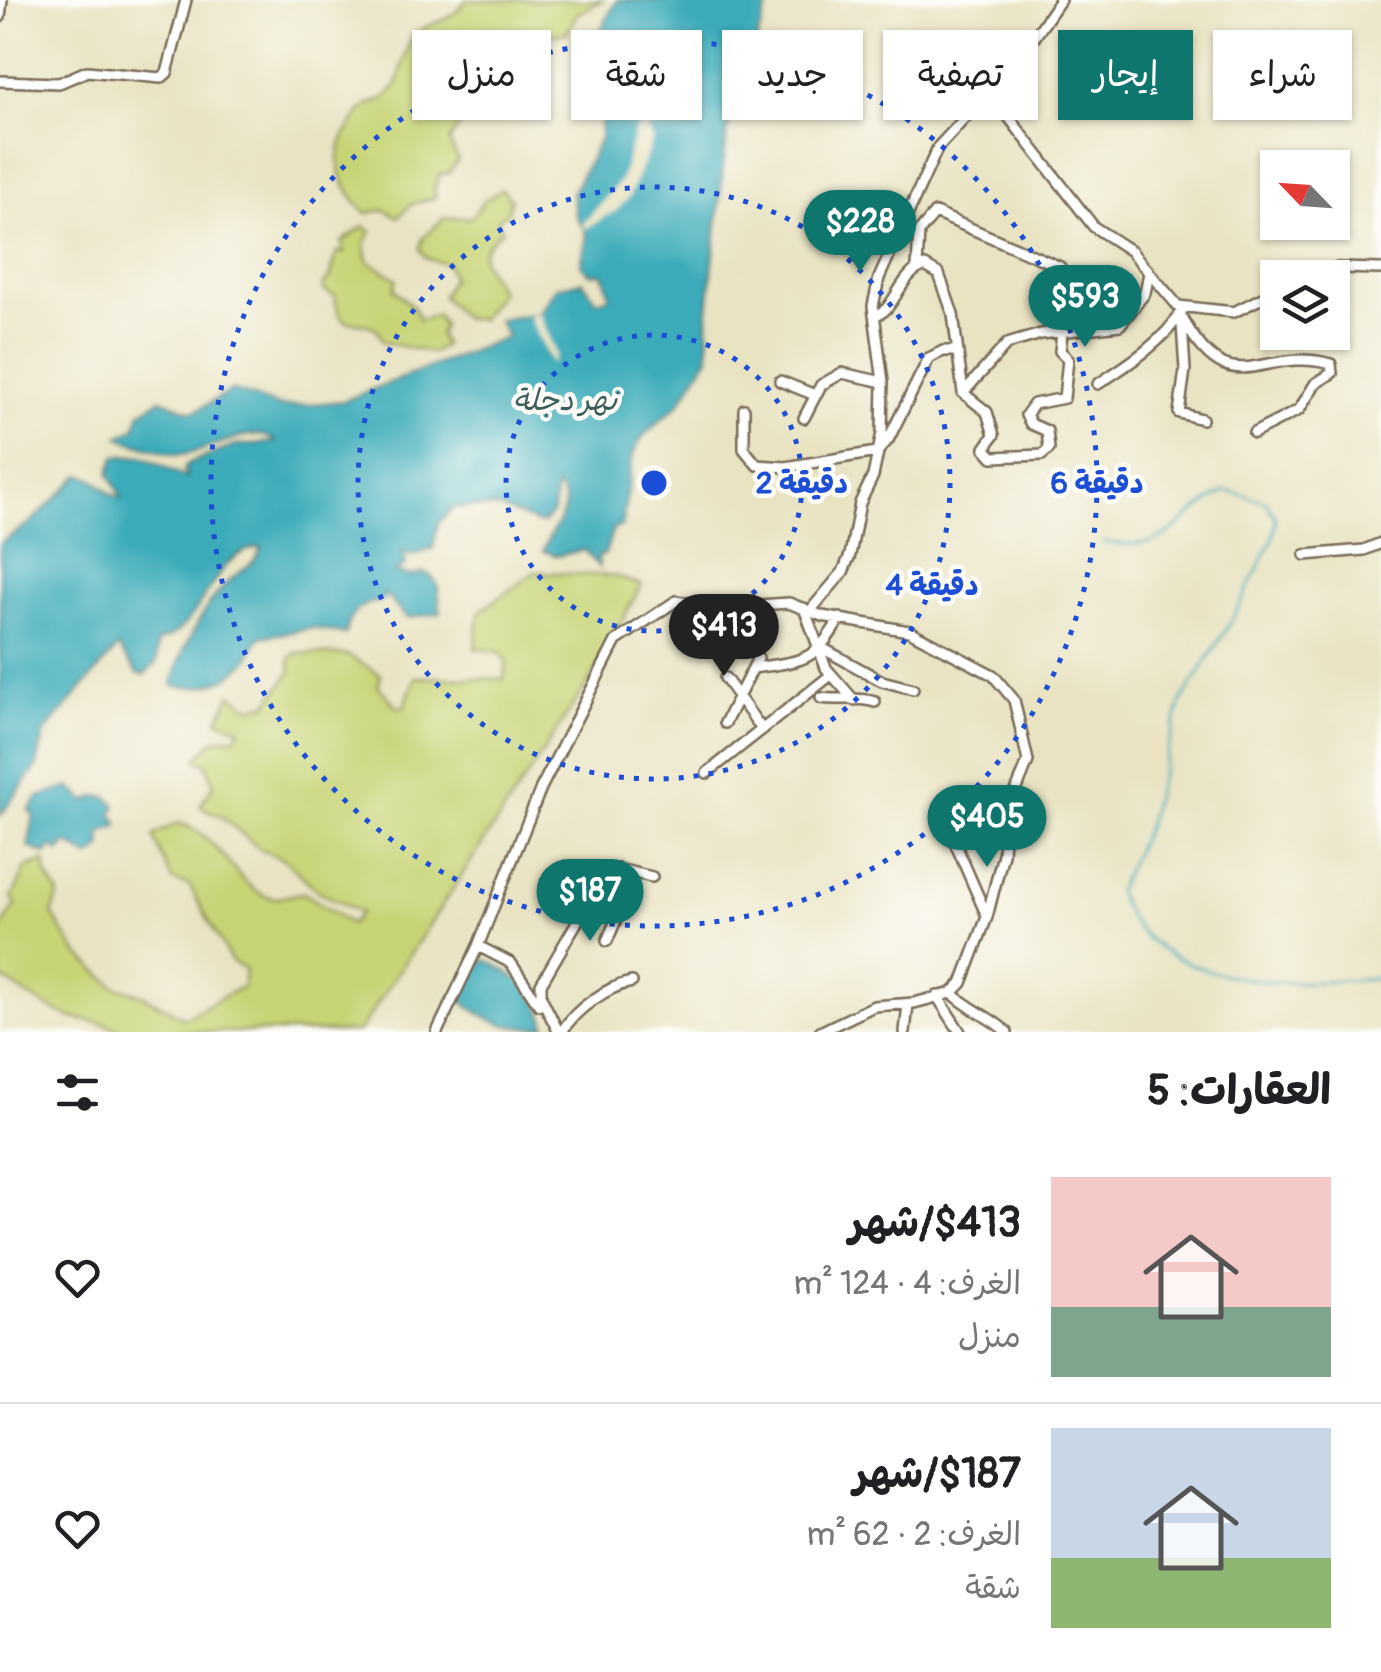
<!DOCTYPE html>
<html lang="ar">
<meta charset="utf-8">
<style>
:root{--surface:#fff;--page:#f2f2f2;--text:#202124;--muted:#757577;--line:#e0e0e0;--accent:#0f766e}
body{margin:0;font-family:Pangolin,"Playpen Sans Arabic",sans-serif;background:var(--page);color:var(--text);direction:rtl;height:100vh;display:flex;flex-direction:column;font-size:38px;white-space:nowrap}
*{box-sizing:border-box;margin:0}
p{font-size:32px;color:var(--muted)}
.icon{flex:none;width:55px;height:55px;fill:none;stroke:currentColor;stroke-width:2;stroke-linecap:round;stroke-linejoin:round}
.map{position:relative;height:1032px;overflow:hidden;direction:ltr}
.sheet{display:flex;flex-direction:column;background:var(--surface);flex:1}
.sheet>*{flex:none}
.banner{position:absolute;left:30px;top:30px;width:1322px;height:90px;direction:rtl;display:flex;gap:20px}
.needle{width:65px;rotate:295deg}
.buttons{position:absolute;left:1260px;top:150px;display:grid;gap:20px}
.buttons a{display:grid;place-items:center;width:90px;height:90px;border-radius:0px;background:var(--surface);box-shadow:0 2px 8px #0004;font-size:50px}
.price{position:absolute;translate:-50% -85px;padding:0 22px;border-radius:35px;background:var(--accent);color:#fff;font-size:32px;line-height:65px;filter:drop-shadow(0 2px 5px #0008)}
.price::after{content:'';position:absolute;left:50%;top:60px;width:30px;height:22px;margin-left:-15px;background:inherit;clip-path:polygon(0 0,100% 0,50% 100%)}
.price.active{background:#222;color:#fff}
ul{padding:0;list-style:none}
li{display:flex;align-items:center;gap:30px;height:250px;padding:0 50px}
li+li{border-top:2px solid var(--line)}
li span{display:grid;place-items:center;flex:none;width:280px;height:200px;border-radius:0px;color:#555}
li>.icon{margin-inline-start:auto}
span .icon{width:120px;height:120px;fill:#fffc;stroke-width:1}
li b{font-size:42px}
h2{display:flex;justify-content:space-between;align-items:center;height:120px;padding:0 50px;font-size:42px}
.tag{padding:0 35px;border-radius:0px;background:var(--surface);box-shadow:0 2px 8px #0004;font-size:35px;line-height:90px}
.tag.active{background:var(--accent);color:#fff}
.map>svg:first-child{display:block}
.green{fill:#c7d476;stroke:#817f4a;stroke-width:2.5}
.water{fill:#3babb9;stroke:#3b6a6c;stroke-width:2.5}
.pier{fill:#e9e3c2}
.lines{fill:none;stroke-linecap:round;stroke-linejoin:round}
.stream{stroke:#3babb9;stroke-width:2.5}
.minor-casing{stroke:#786b57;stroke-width:14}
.minor{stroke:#fff;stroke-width:9}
.ring{fill:none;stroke:#1d4ed8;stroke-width:5;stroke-dasharray:5 10}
.labels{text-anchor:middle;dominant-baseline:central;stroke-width:9;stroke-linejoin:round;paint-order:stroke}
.water-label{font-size:30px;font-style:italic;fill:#3b5e5c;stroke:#fdfcf7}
.centre{fill:#1d4ed8;stroke:#fdfcf7;stroke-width:5}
.ring-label{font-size:30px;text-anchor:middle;font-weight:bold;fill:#1d4ed8;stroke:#fdfcf7;stroke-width:9;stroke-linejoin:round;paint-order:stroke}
</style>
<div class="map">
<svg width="1381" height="1032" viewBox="0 0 1381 1032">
<rect width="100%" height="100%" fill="#fdfcf7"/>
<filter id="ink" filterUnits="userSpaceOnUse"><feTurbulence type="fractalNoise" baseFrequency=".01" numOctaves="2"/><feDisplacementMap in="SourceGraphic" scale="20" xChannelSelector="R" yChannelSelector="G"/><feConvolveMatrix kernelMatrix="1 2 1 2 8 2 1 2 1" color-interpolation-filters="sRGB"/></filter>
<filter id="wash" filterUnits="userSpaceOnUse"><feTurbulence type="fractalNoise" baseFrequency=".0048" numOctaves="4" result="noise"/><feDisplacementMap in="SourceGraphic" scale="40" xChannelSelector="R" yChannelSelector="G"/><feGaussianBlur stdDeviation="2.25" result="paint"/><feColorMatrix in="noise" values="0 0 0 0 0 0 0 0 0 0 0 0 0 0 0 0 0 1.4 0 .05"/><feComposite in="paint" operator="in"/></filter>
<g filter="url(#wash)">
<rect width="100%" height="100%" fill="#e9e3c2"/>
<path class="green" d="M466,0H602L577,14L567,33L541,36L537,43L541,59L528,74L509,65L495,68L494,81L476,88L464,101L465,116L449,141L458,160L449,173L440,174L434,189L436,197L412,204L398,217L385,210L366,213C339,185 328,157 352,124C356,119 361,110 367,106C378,100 384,101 393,90C405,75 402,47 416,34C434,17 446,28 466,0Z
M502,189L511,199L508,212L497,220L502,231C464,261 492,265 500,293L480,319H464L442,296L452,277L447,264L427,259L420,249L423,238L444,218L472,217L484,200Z
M364,226L371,231L365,244L368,261L397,279L394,289L414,308L419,320L436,315L443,325L439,334L444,345L432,353L383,342L377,329C350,315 340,334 335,296L323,290L324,283L330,278L337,252L344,253L342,242Z
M535,572L614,576L641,585L594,674L359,1032H121C104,1018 87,1024 68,1016C43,1007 22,991 0,977V930L16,905L12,898L26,868L45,861L47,875L59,894L52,914L75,951L114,986L142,995L184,1018L243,986L245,969L231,961L189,885L172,880L153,836L177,823C222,832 236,893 274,898C282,899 294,893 304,893L351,924L361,912L319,892L284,859L261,850L222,817L200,806L214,784L206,763L196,759L214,740L236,737L240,728L218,720L231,694L250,707L267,704L291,672L290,659L296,653L348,655L381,675L378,686L397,707H404L415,677L504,679L507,662L499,652L475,648L479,612Z"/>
<path class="water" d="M617,0H770L727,131L708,311L709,357L679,404L644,435L633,454L622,526L613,529L605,554L598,556L599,567L584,550L557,556L543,551C549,528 579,509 556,486L553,513L542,524L499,508L454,507L438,523L433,548L411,556L403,552L406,564L395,573L414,576L422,572C444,579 437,597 441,613L407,618L384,594L382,601C362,602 348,614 346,634L313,628L261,637C253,645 253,651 248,659C231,682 197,692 173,685C177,655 207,601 230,580C244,567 253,567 262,547C216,549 205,616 171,636C167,639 161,639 157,642V662L144,675L137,673L118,647L45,732L36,768L0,816V543L30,523L80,475C99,476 104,495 122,498L109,474L115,456H143L187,478L184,468L189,463L236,445L276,442C252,420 207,455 179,455C171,455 127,442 119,437L135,428L141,412L161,399L193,412L233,390L282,407L343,401L507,337L498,320L539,313L556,287L582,281L597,301L610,297L603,273L590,274L581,265L587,233L575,215L572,193L600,139L604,66L601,29Z
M70,787L86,801L97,796L108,797L116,806L112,813L119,825L101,833L102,848L89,857L67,843L59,852L53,846L46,854L28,847L34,815L29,811L38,797Z
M486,960C512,971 542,996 546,1026C511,1032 487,1021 460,1000C463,982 469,969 486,960Z"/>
<path class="pier" d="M645,126L653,139L629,197L617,210L585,229L582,225L621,180L636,128Z
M539,313L556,355L552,364L531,321L530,314Z"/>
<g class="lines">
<path class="stream" d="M1102,542C1180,554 1170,517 1227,491L1265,501L1276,518L1273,538L1232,620L1181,702L1147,826L1117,891C1144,976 1260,987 1335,981C1351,979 1366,982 1381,977"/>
</g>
</g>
<g filter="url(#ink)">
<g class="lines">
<g class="minor-casing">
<path id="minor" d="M0,17L2,0
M0,81L59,83L87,71L161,78L167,73L186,0
M990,93L1094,227L1131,251L1178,306L1234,312L1278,290
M917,267L919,232L935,213L1060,267
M1300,278L1338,268L1381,269
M1180,314C1231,410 1259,344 1331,364L1332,373L1315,384L1299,410L1254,433
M874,315C895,314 899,272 925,266L939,274L953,314L963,393L987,412L994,435L985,448L993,457L1042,455L1049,449L1047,431L1031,424L1026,415L1034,404L1064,398L1068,359L1060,351L1062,333
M1182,324L1185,370L1179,413L1202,419
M780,381L815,395
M1098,384C1127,365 1164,342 1182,311
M963,393L1007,344L1041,334L1120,325L1145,293L1149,273
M744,409V449L757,465L786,467L877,452L888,440L929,358L943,351H956
M804,418L821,385L842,373L883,382
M1305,555L1364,550L1381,543
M804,608L826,668L854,700
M810,611L843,572L850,555L860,503L873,476L882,433L883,382L873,306L879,278L938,147L1019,60L1060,0
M822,648L882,681L913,689
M753,668C802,661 815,663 840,618
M725,678L761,728
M821,698C840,701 857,696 875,702
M725,723L758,658L734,632
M707,773L831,675
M949,829L986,914
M590,906L608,891L618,897L616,920L607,941
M478,946L511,963L539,1005
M952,993C970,1010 989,1016 1007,1032
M937,996L960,1032
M557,1029L541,997V984L603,877L618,869L652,877
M437,1032L478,946L541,788L616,641L676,601L715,608L789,603L822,616L909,631L993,675L1014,700L1028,761L1005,819L1003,854L987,917L962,983L952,993L914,1003L874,1006L820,1032
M562,1032C574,1010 608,986 632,982
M905,1032L908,1004"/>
</g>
<use href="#minor" class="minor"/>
</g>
</g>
<g class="ring">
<circle cx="654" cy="483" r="148"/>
<circle cx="654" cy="483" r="296"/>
<circle cx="654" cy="483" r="443"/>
</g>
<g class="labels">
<g class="water-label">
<text x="565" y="400">نهر دجلة</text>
</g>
</g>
<circle cx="654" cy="483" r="15" class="centre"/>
<g class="ring-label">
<text x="802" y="493">2 دقيقة</text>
<text x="1097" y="493">6 دقيقة</text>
<text x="932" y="595">4 دقيقة</text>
</g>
</svg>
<div class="buttons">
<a><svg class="needle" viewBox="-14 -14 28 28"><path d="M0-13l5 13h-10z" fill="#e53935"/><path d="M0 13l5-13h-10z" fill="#757577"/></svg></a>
<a><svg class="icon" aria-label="layers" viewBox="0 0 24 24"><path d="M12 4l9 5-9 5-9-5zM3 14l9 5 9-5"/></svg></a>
</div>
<b class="price" style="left:860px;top:275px">$228</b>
<b class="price" style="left:1085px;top:350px">$593</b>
<b class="price active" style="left:724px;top:679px">$413</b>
<b class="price" style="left:987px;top:870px">$405</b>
<b class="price" style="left:590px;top:944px">$187</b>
<div class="banner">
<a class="tag">شراء</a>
<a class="tag active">إيجار</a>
<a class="tag">تصفية</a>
<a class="tag">جديد</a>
<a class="tag">شقة</a>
<a class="tag">منزل</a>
</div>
</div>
<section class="sheet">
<h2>العقارات: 5<svg class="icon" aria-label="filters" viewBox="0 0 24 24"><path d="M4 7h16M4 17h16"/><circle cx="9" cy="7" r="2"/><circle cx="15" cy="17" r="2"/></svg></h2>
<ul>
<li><span style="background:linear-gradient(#f6c9c9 65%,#7fa58c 0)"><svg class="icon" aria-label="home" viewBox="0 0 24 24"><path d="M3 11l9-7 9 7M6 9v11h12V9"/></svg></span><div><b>$413/شهر</b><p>الغرف: 4 · 124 m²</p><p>منزل</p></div><svg class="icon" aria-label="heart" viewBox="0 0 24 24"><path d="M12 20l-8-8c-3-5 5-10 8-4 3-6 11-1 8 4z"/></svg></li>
<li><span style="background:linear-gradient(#c9d6e8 65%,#8fb573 0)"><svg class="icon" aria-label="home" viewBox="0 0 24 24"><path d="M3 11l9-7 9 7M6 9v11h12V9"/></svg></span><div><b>$187/شهر</b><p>الغرف: 2 · 62 m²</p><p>شقة</p></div><svg class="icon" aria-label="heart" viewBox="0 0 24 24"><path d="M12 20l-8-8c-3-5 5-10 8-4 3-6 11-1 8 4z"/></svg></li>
</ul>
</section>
